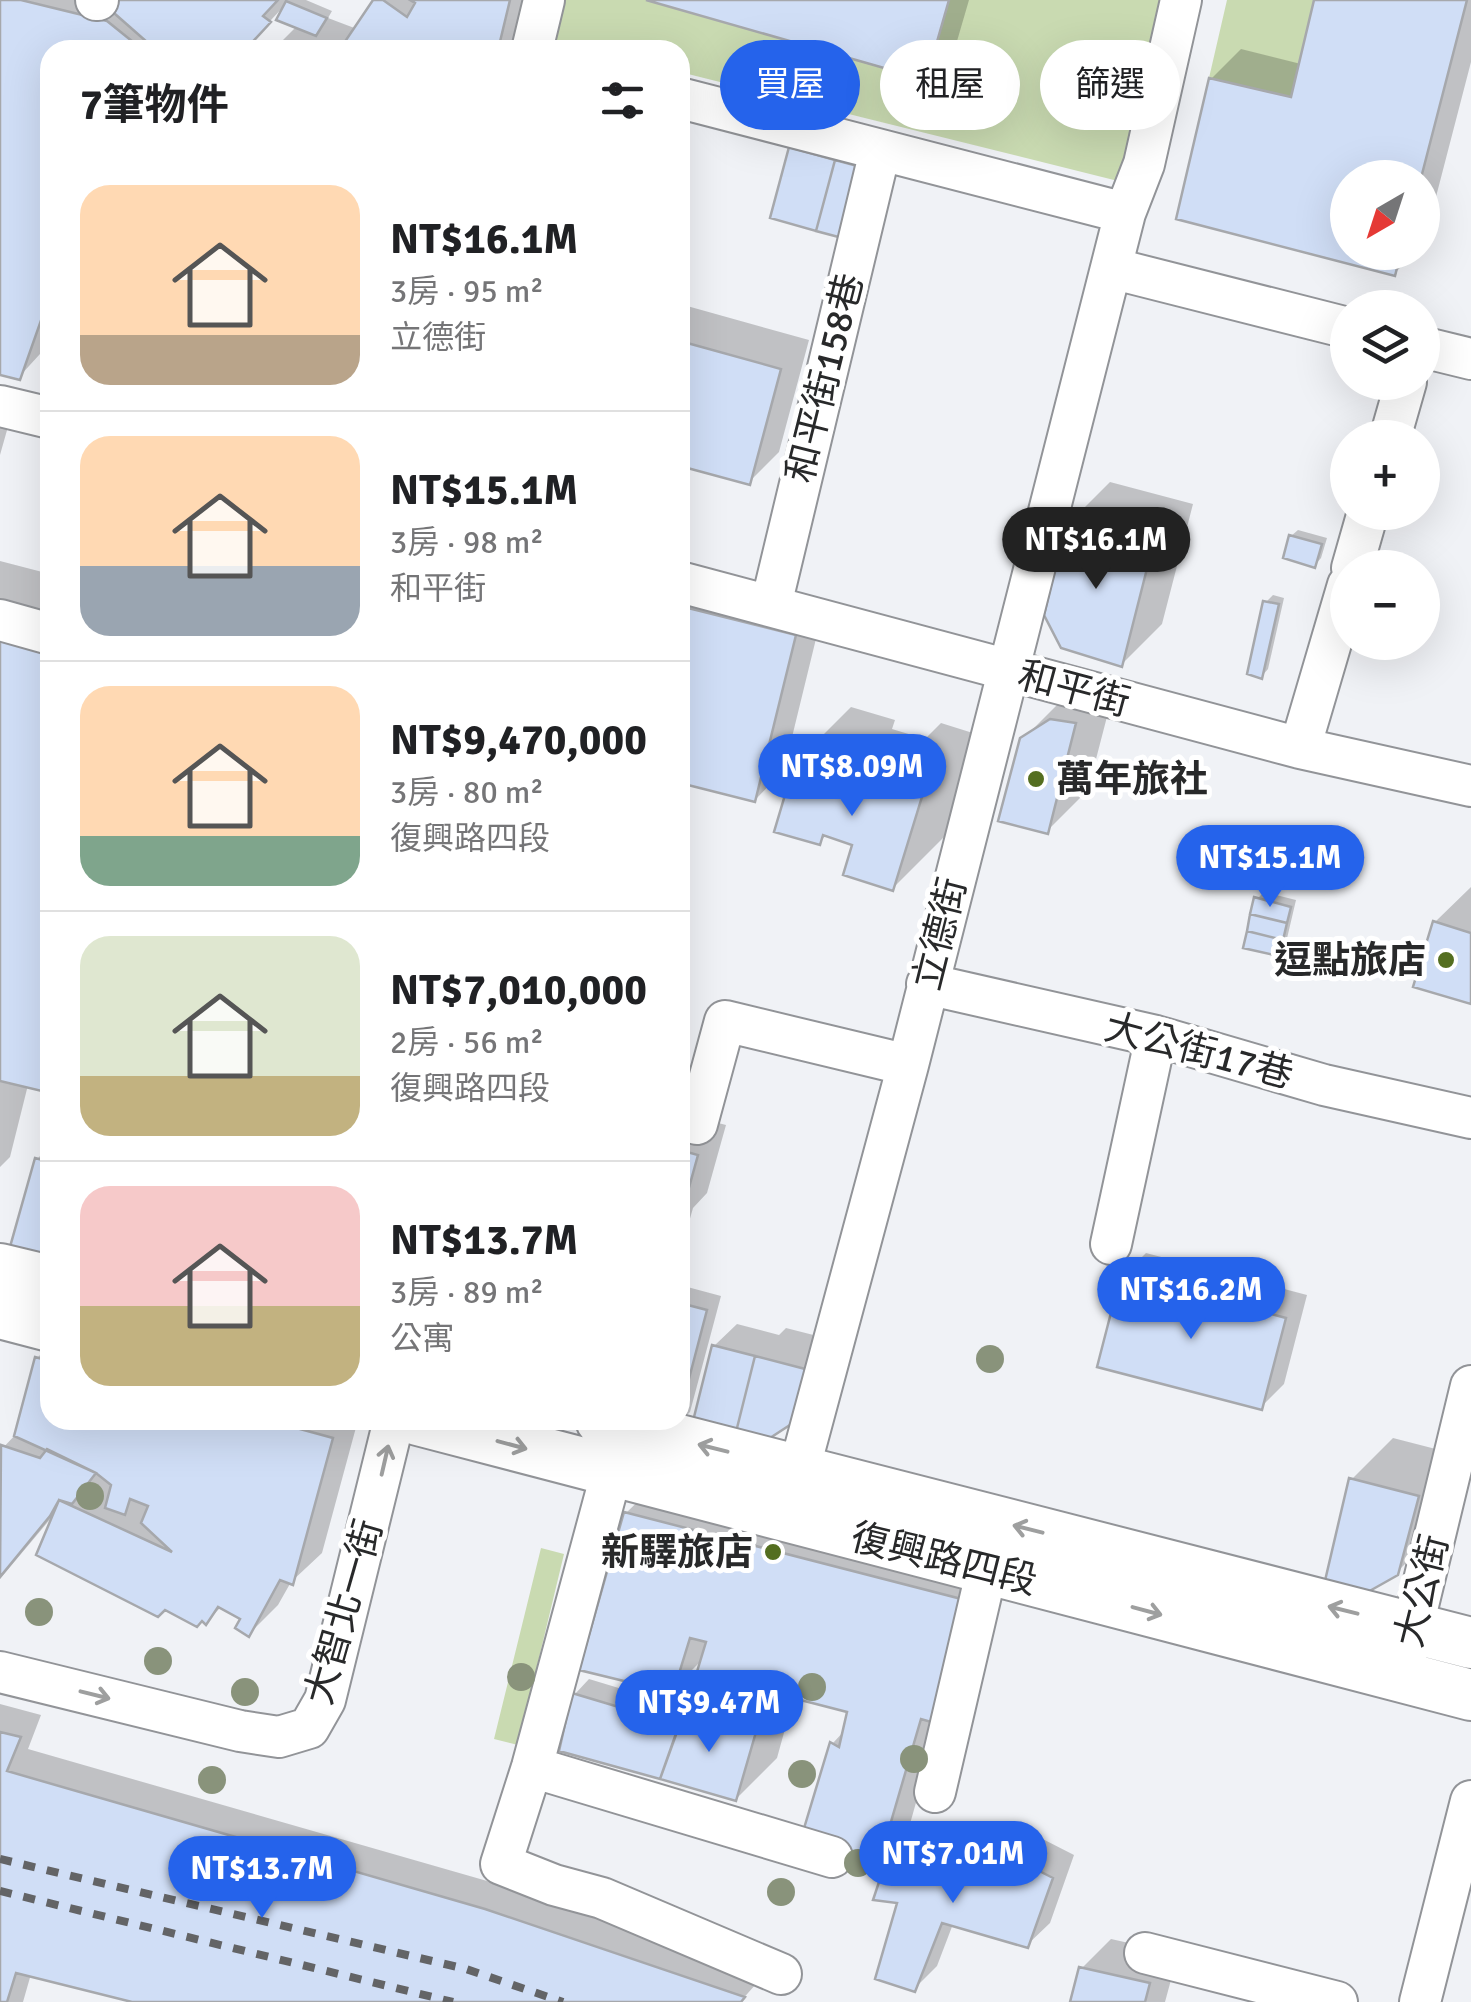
<!DOCTYPE html>
<html lang="zh-TW">
<meta charset="utf-8">
<style>
:root{--surface:#fff;--page:#f2f2f2;--text:#202124;--muted:#757577;--line:#e0e0e0;--accent:#2563eb}
body{margin:0;font-family:Signika,"Noto Sans TC",sans-serif;background:var(--page);color:var(--text);height:100vh;display:flex;flex-direction:column;font-size:38px;white-space:nowrap}
*{box-sizing:border-box;margin:0}
p{font-size:32px;color:var(--muted)}
.icon{flex:none;width:55px;height:55px;fill:none;stroke:currentColor;stroke-width:2;stroke-linecap:round;stroke-linejoin:round}
.map{position:relative;flex:1;overflow:hidden}
.side{position:absolute;left:40px;top:40px;width:650px;height:1390px;display:flex;flex-direction:column;background:var(--surface);border-radius:30px;box-shadow:0 10px 40px #0002}
.side>*{flex:none}
.guide{position:absolute;left:720px;top:40px;width:600px;height:90px;display:flex;gap:20px}
.needle{width:65px;rotate:219deg}
.tools{position:absolute;left:1330px;top:160px;display:grid;gap:20px}
.tools a{display:grid;place-items:center;width:110px;height:110px;border-radius:50%;background:var(--surface);box-shadow:0 10px 40px #0002;font-size:50px}
.price{position:absolute;translate:-50% -85px;padding:0 22px;border-radius:35px;background:var(--accent);color:#fff;font-size:32px;line-height:65px;filter:drop-shadow(0 2px 5px #0008)}
.price::after{content:'';position:absolute;left:50%;top:60px;width:30px;height:22px;margin-left:-15px;background:inherit;clip-path:polygon(0 0,100% 0,50% 100%)}
.price.current{background:#222;color:#fff}
ul{padding:0;list-style:none}
li{display:flex;align-items:center;gap:30px;height:250px;padding:0 40px}
li+li{border-top:2px solid var(--line)}
li span{display:grid;place-items:center;flex:none;width:280px;height:200px;border-radius:30px;color:#555}
li>.icon{margin-inline-start:auto}
span .icon{width:120px;height:120px;fill:#fffc;stroke-width:1}
li b{font-size:42px}
h2{display:flex;justify-content:space-between;align-items:center;height:120px;padding:0 40px;font-size:42px}
.tag{padding:0 35px;border-radius:45px;background:var(--surface);box-shadow:0 10px 40px #0002;font-size:35px;line-height:90px}
.tag.current{background:var(--accent);color:#fff}
.map>svg:first-child{display:block}
.green{fill:#c9dab1}
.shadow{fill:#0003}
.building{fill:#d0def6;stroke:#a6a8ac;stroke-width:2.5}
.lines{fill:none;stroke-linecap:round;stroke-linejoin:round}
.minor-casing{stroke:#929498;stroke-width:44}
.major-casing{stroke:#929498;stroke-width:54}
.minor{stroke:#fff;stroke-width:40}
.major{stroke:#fff;stroke-width:50}
.rail{stroke:#636466;stroke-width:8;stroke-dasharray:12 12;stroke-linecap:butt}
.tree{fill:#89937b}
.oneway{stroke:#9e9f9f}
.poi-dot{fill:#546e20;stroke:#fff;stroke-width:4}
.labels{text-anchor:middle;dominant-baseline:central;stroke-width:10;stroke-linejoin:round;paint-order:stroke}
.street-label{font-size:38px;fill:#28292a;stroke:#fff}
.poi-label{font-size:38px;font-weight:bold;fill:#28292a;stroke:#fff;text-anchor:end}
</style>
<div class="map">
<svg width="1471" height="2002" viewBox="0 0 1471 2002">
<rect width="100%" height="100%" fill="#f0f2f6"/>
<path class="green" d="M561,0H1166L1122,182L680,72V50H589L551,41Z
M1227,0H1314L1291,97L1209,78Z
M541,1548L564,1554L518,1745L494,1739Z"/>
<path class="shadow" d="M0,0H306L332,11L328,18L357,29L376,0H531L518,50H273L297,26L285,5L243,50H50V343L19,377L0,372Z
M655,0H969L955,48L925,78Z
M1316,0H1471V62L1424,243L1422,178H1348V252H1415L1395,273L1179,218L1211,79L1241,49L1301,64Z
M806,134L879,154L860,221L791,149Z
M680,304L809,340L779,452L749,482L680,463Z
M0,406L13,409L0,455Z
M1110,482L1193,504L1162,624L1121,665L1069,523Z
M1298,530L1327,538L1321,558L1315,565L1291,536Z
M0,561L50,574V1091L28,1085L10,1157L0,1167Z
M707,577L824,606L784,770L755,800L680,781V604Z
M1273,595L1284,598L1268,669L1262,676L1266,602Z
M1116,682L1088,790L1047,831L1023,739L1065,697Z
M851,707L895,720L892,729L925,739L941,723L976,734L946,835L893,888L855,843L827,834L819,843L798,760Z
M1471,887V1002L1435,922Z
M1264,892L1296,900L1285,947L1278,954L1257,899Z
M680,1113L726,1125L707,1193L693,1208L680,1254Z
M50,1146V1255L37,1159Z
M1146,1253L1307,1295L1284,1384L1261,1407L1123,1276Z
M680,1285L721,1296L690,1412L675,1427L680,1420Z
M737,1324L779,1335L786,1328L837,1341L825,1388L714,1346Z
M50,1345V1420H358L322,1553L291,1582L278,1605L249,1634L244,1618L222,1606L206,1622L52,1517L0,1579V1451L17,1433L37,1358Z
M1393,1438L1459,1455L1438,1531L1396,1573L1352,1479Z
M656,1484L1001,1573L939,1721L908,1831L917,1822L1010,1848L1027,1831L1074,1855L1050,1923L1027,1945L953,1924L937,1966L914,1989L900,1901L876,1898L897,1836L880,1853L873,1852L861,1864L805,1833L833,1743L845,1730L850,1710L803,1698L790,1711L777,1758L736,1799L562,1749L575,1694L589,1679L688,1709L698,1698L703,1659L672,1690L626,1513Z
M0,1704L41,1715L28,1749L508,1887L765,1974L740,2002H143L31,1974L23,2002H0Z
M1111,1939L1178,1954L1165,2002H1073L1081,1969Z"/>
<path class="building" d="M0,0H21L107,21L143,50H50V295L20,380L0,375Z
M108,0H278L263,16L271,22L245,50H156L106,6Z
M373,0H383L407,17L415,3L410,0H510L498,50H365L344,43Z
M646,0H949L926,80Z
M1314,0H1467L1421,178H1348V252H1401L1395,276L1176,219L1209,78L1291,97Z
M286,1L327,18L316,36L276,20Z
M789,147L835,160L816,231L770,218Z
M835,160L865,168L846,239L816,231Z
M680,341L781,369L750,485L680,466Z
M1066,522L1153,545L1122,667L1061,648L1044,615Z
M1289,535L1322,544L1315,568L1283,558Z
M1263,601L1279,604L1262,679L1247,674Z
M680,606L796,635L755,802L680,783Z
M0,637L50,649V1093L0,1081Z
M1050,719L1076,723L1048,834L998,821L1020,738Z
M796,758L844,773L841,781L880,793L886,774L925,787L893,891L843,875L852,845L823,835L820,845L774,832Z
M1254,897L1291,907L1287,923L1250,914Z
M1250,914L1287,923L1283,940L1247,931Z
M1433,921L1471,933V1004L1413,987Z
M1247,931L1283,940L1279,956L1243,948Z
M680,1150L698,1155L680,1220Z
M35,1158L50,1162V1258L10,1247Z
M1121,1274L1286,1318L1262,1410L1097,1367Z
M680,1303L707,1310L680,1413Z
M712,1345L755,1356L733,1444L690,1433Z
M755,1356L809,1370L796,1421L753,1449L733,1444Z
M35,1357L50,1361V1420H267L333,1438L293,1585L280,1580L249,1637L235,1628L240,1619L218,1607L206,1625L202,1621L197,1627L165,1610L158,1617L36,1555L59,1500L172,1552L141,1523L148,1506L130,1499L125,1515L105,1508L111,1485L96,1473L14,1436Z
M1,1445L40,1458L47,1449L96,1473L72,1504L59,1500L50,1516L0,1577Z
M1349,1478L1419,1496L1398,1575L1366,1593L1324,1585Z
M624,1512L973,1602L945,1726L921,1719L881,1856L865,1853L862,1867L832,1857L802,1835L830,1742L839,1747L847,1712L789,1697L781,1723L689,1698L706,1642L690,1638L673,1693L579,1670Z
M572,1693L679,1725L660,1779L559,1751Z
M686,1707L732,1719V1727L756,1732L736,1801L660,1779Z
M0,1732L21,1737L7,1771L485,1909L745,1997L741,2002H132L16,1973L7,2002H0Z
M892,1843L994,1872L1002,1852L1053,1878L1028,1948L942,1923L915,1992L875,1979L897,1903L873,1900Z
M1079,1967L1150,1983L1145,2002H1070Z
M1079,1967L1150,1983L1145,2002H1070Z"/>
<g class="lines">
<g class="minor-casing">
<path id="minor" d="M96,0H98
M532,50L544,0
M680,98L1125,213
M1111,268L1348,328
M1422,347L1471,359
M0,406L50,418
M1390,438L1406,382
M1352,568L1368,512
M680,582L1300,748L1471,786
M771,605L880,151
M0,620L50,634
M1300,748L1348,585
M927,984L1156,1036L1324,1085L1471,1118
M680,1119L697,1124L725,1021L908,1065
M1111,1244L1156,1036
M612,1471L532,1767L501,1864L554,1885L602,1898L781,1974
M791,1500L908,1065L1125,213L1144,164L1181,0
M1406,1655L1471,1386
M0,1672L240,1731L279,1737L309,1728L325,1700L394,1420
M532,1767L832,1857
M935,1792L987,1569
M1145,1953L1337,2002
M1420,2002L1471,1801"/>
</g>
<g class="major-casing">
<path id="major" d="M0,1269L50,1281
M0,1313L50,1326
M418,1420L1471,1695
M601,1420L1471,1643"/>
</g>
<use href="#minor" class="minor"/>
<use href="#major" class="major"/>
<path class="rail" d="M0,1859L466,1969L563,2002
M0,1891L453,2002"/>
</g>
<g class="tree">
<circle cx="990" cy="1359" r="14"/>
<circle cx="90" cy="1496" r="14"/>
<circle cx="39" cy="1612" r="14"/>
<circle cx="158" cy="1661" r="14"/>
<circle cx="521" cy="1677" r="14"/>
<circle cx="812" cy="1687" r="14"/>
<circle cx="245" cy="1692" r="14"/>
<circle cx="914" cy="1759" r="14"/>
<circle cx="802" cy="1774" r="14"/>
<circle cx="212" cy="1780" r="14"/>
<circle cx="975" cy="1845" r="14"/>
<circle cx="858" cy="1863" r="14"/>
<circle cx="781" cy="1892" r="14"/>
</g>
<defs><path id="oneway-shaft" d="M-6 0H5M1.5-3L5.5 0L1.5 3" fill="none" stroke-width="1.6" stroke-linecap="round" stroke-linejoin="round" transform="scale(2.5)"/></defs>
<g class="oneway">
<use href="#oneway-shaft" transform="translate(512 1445) rotate(15)"/>
<use href="#oneway-shaft" transform="translate(713 1448) rotate(-166)"/>
<use href="#oneway-shaft" transform="translate(385 1460) rotate(-77)"/>
<use href="#oneway-shaft" transform="translate(1028 1529) rotate(-166)"/>
<use href="#oneway-shaft" transform="translate(1343 1610) rotate(-166)"/>
<use href="#oneway-shaft" transform="translate(1147 1611) rotate(15)"/>
<use href="#oneway-shaft" transform="translate(95 1695) rotate(14)"/>
</g>
<g class="poi-dot">
<circle cx="1036" cy="779" r="10"/>
<circle cx="1446" cy="960" r="10"/>
<circle cx="773" cy="1552" r="10"/>
</g>
<g class="labels">
<g class="street-label">
<text transform="translate(825 378) rotate(-76)">和平街158巷</text>
<text transform="translate(1074 689) rotate(15)">和平街</text>
<text transform="translate(940 934) rotate(-76)">立德街</text>
<text transform="translate(1199 1051) rotate(15)">大公街17巷</text>
<text transform="translate(944 1559) rotate(14)">復興路四段</text>
<text transform="translate(1422 1591) rotate(-76)">大公街</text>
<text transform="translate(344 1612) rotate(-74)">大智北一街</text>
</g>
<g class="poi-label">
<text x="1056" y="779" text-anchor="start">萬年旅社</text>
<text x="1426" y="960">逗點旅店</text>
<text x="753" y="1552">新驛旅店</text>
</g>
</g>
</svg>
<div class="tools">
<a><svg class="needle" viewBox="-14 -14 28 28"><path d="M0-13l5 13h-10z" fill="#e53935"/><path d="M0 13l5-13h-10z" fill="#757577"/></svg></a>
<a><svg class="icon" aria-label="layers" viewBox="0 0 24 24"><path d="M12 4l9 5-9 5-9-5zM3 14l9 5 9-5"/></svg></a>
<a>+</a>
<a>−</a>
</div>
<b class="price current" style="left:1096px;top:592px">NT$16.1M</b>
<b class="price" style="left:852px;top:819px">NT$8.09M</b>
<b class="price" style="left:1270px;top:910px">NT$15.1M</b>
<b class="price" style="left:1191px;top:1342px">NT$16.2M</b>
<b class="price" style="left:709px;top:1755px">NT$9.47M</b>
<b class="price" style="left:953px;top:1906px">NT$7.01M</b>
<b class="price" style="left:262px;top:1921px">NT$13.7M</b>
<div class="guide">
<a class="tag current">買屋</a>
<a class="tag">租屋</a>
<a class="tag">篩選</a>
</div>
<section class="side">
<h2>7筆物件<svg class="icon" aria-label="filters" viewBox="0 0 24 24"><path d="M4 7h16M4 17h16"/><circle cx="9" cy="7" r="2"/><circle cx="15" cy="17" r="2"/></svg></h2>
<ul>
<li><span style="background:linear-gradient(#ffd9b3 75%,#b9a48a 0)"><svg class="icon" aria-label="home" viewBox="0 0 24 24"><path d="M3 11l9-7 9 7M6 9v11h12V9"/></svg></span><div><b>NT$16.1M</b><p>3房 · 95 m²</p><p>立德街</p></div></li>
<li><span style="background:linear-gradient(#ffd9b3 65%,#9aa5b1 0)"><svg class="icon" aria-label="home" viewBox="0 0 24 24"><path d="M3 11l9-7 9 7M6 9v11h12V9"/></svg></span><div><b>NT$15.1M</b><p>3房 · 98 m²</p><p>和平街</p></div></li>
<li><span style="background:linear-gradient(#ffd9b3 75%,#7fa58c 0)"><svg class="icon" aria-label="home" viewBox="0 0 24 24"><path d="M3 11l9-7 9 7M6 9v11h12V9"/></svg></span><div><b>NT$9,470,000</b><p>3房 · 80 m²</p><p>復興路四段</p></div></li>
<li><span style="background:linear-gradient(#dfe7d0 70%,#c2b280 0)"><svg class="icon" aria-label="home" viewBox="0 0 24 24"><path d="M3 11l9-7 9 7M6 9v11h12V9"/></svg></span><div><b>NT$7,010,000</b><p>2房 · 56 m²</p><p>復興路四段</p></div></li>
<li><span style="background:linear-gradient(#f6c9c9 60%,#c2b280 0)"><svg class="icon" aria-label="home" viewBox="0 0 24 24"><path d="M3 11l9-7 9 7M6 9v11h12V9"/></svg></span><div><b>NT$13.7M</b><p>3房 · 89 m²</p><p>公寓</p></div></li>
</ul>
</section>
</div>
